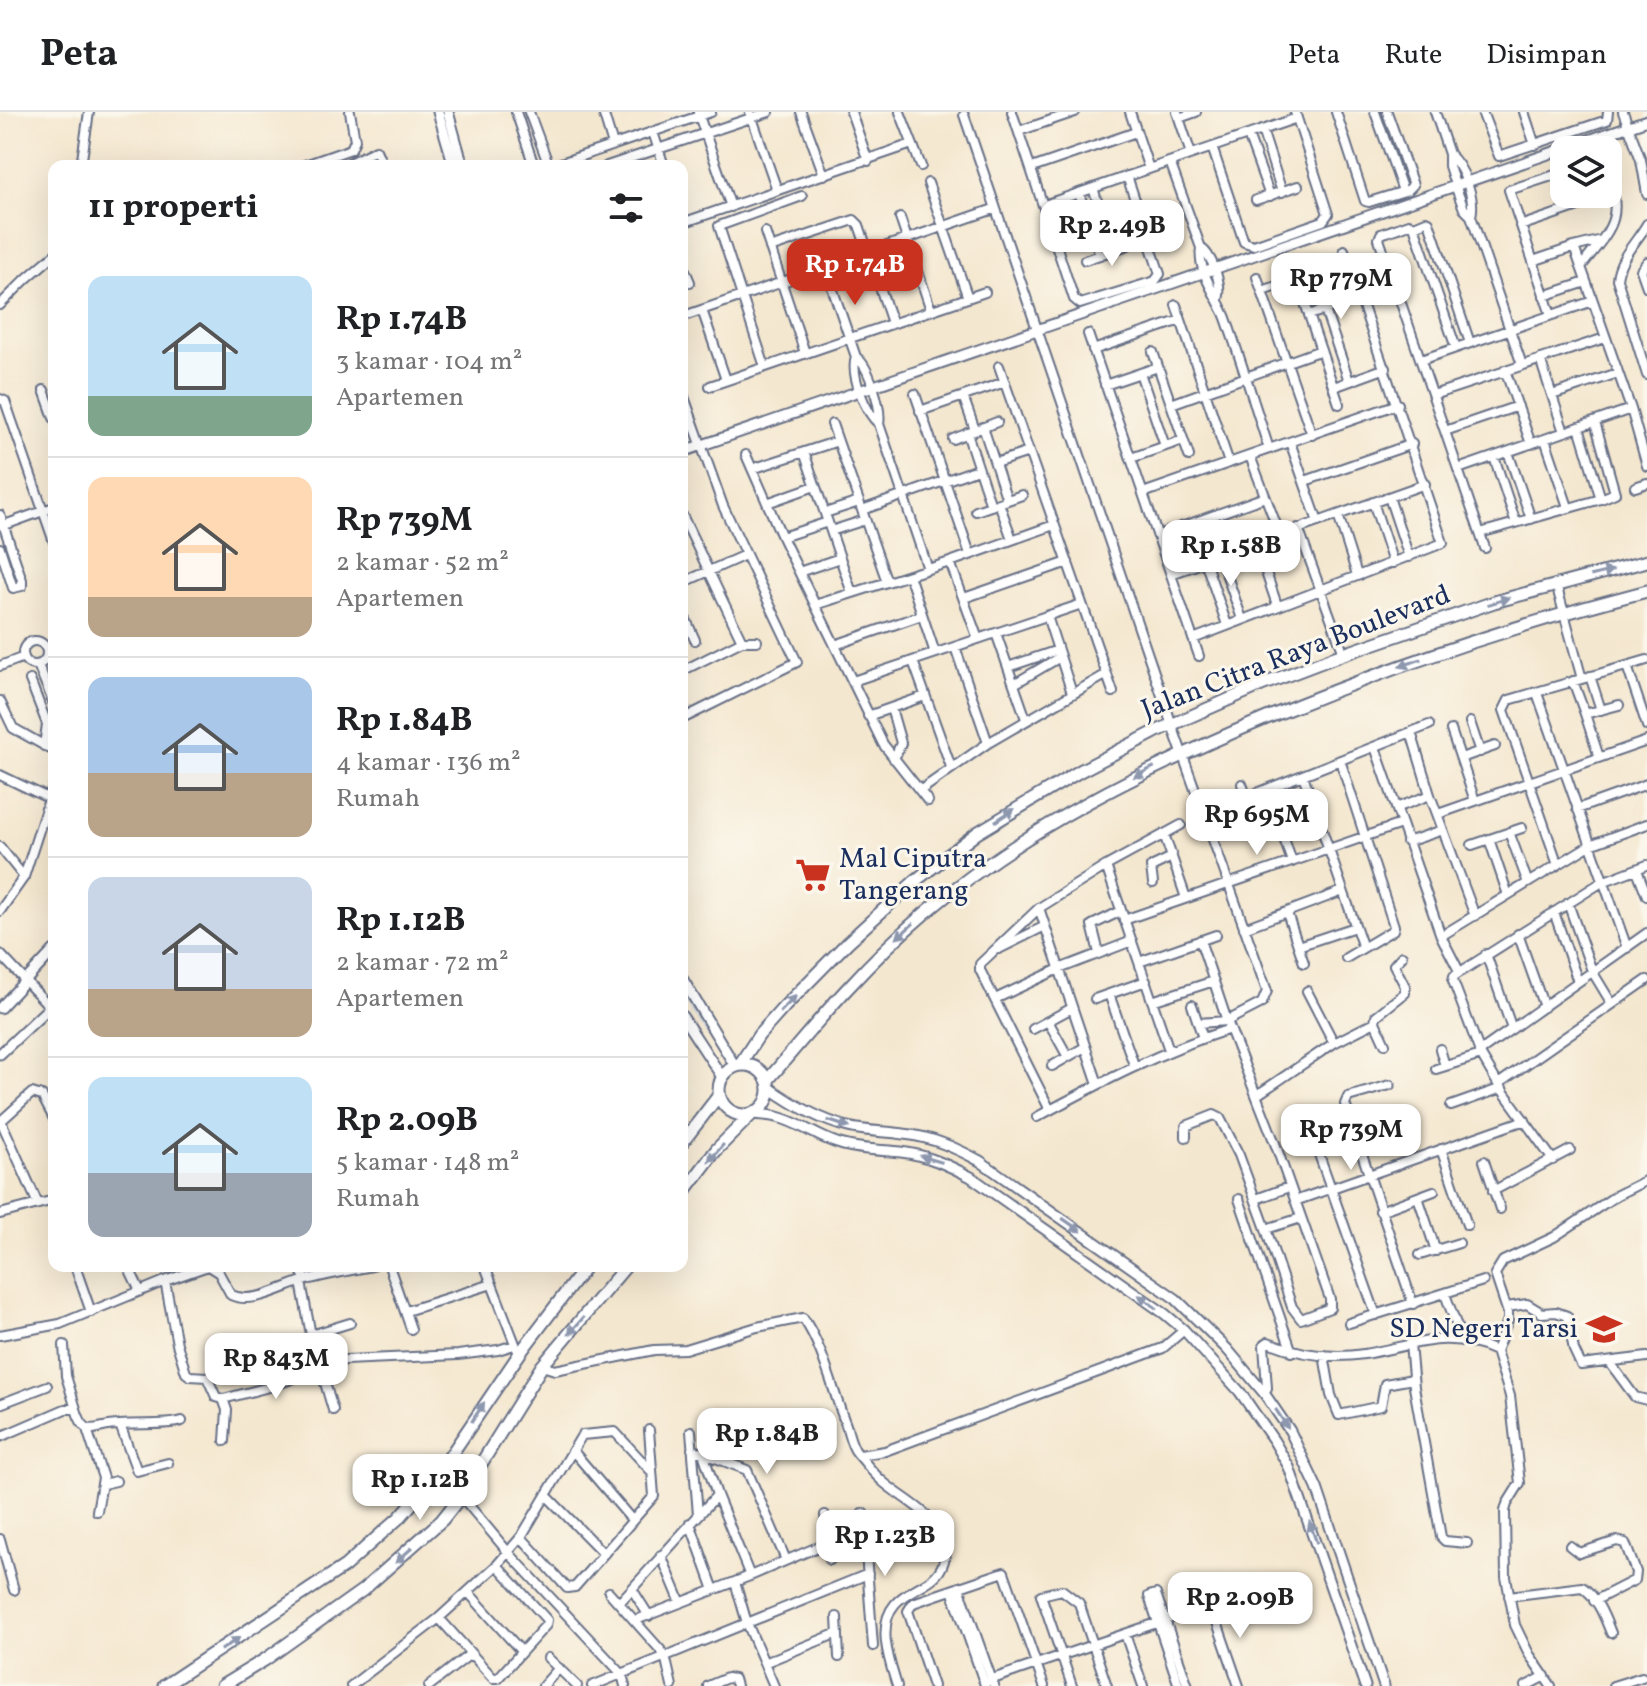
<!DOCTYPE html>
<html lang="id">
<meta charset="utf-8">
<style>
:root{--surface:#fff;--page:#f6f6f6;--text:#202124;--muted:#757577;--line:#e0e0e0;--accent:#c8321e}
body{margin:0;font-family:Vollkorn,serif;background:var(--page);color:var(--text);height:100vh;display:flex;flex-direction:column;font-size:30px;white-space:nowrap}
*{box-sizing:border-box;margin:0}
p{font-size:26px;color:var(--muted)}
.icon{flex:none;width:44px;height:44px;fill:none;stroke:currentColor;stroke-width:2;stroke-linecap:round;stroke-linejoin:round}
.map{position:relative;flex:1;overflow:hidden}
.panel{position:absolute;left:48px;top:48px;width:640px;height:1112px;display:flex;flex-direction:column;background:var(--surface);border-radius:16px;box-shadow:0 8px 32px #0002}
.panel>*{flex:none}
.buttons{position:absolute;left:1550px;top:24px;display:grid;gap:16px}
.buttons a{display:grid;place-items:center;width:72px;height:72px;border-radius:16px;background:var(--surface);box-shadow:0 8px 32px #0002;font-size:40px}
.price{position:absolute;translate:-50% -68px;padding:0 18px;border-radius:16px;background:#fff;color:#222;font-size:26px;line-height:52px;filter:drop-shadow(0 2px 4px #0008)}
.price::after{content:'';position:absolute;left:50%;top:48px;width:24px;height:18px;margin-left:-12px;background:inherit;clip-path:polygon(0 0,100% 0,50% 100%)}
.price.selected{background:var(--accent);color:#fff}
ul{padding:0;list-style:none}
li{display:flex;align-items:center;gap:24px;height:200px;padding:0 40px}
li+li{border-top:2px solid var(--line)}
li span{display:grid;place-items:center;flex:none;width:224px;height:160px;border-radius:16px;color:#555}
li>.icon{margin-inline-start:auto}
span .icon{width:96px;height:96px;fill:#fffc;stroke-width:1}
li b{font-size:34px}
h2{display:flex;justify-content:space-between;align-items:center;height:96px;padding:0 40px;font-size:34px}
header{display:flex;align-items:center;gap:48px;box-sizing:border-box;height:112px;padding:0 40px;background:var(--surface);border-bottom:2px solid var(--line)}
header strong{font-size:38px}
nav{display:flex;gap:44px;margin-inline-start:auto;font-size:28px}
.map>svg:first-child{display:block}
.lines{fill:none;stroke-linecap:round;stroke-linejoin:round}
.stream{stroke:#72a7df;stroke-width:2}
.minor-casing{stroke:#676f86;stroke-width:12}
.tertiary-casing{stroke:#676f86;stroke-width:13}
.secondary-casing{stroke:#676f86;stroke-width:15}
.minor{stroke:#fff;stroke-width:8}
.tertiary{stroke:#fff;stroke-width:9}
.secondary{stroke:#fff;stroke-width:11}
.oneway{fill:#8d97ae}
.labels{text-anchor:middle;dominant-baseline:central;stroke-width:6;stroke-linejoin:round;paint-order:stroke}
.street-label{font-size:28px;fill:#1b2f5e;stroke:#fbf7ec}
.poi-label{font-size:28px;fill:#1b2f5e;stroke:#fbf7ec;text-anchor:start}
</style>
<header>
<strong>Peta</strong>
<nav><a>Peta</a><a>Rute</a><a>Disimpan</a></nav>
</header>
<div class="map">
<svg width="1647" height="1574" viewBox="0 0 1647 1574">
<rect width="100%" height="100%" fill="#fbf7ec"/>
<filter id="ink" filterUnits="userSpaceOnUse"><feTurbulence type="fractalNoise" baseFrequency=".0125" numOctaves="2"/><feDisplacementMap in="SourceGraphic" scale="16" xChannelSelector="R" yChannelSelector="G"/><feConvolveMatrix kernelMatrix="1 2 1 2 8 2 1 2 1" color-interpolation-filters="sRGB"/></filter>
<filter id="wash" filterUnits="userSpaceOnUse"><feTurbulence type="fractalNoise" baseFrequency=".006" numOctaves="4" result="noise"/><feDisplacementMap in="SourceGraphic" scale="32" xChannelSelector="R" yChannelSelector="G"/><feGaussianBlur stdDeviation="1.8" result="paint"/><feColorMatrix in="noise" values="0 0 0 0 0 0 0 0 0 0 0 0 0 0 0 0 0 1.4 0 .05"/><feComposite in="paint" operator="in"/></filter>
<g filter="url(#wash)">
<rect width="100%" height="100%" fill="#f4e7cf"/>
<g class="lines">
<path class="stream" d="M682,885L710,924"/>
</g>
</g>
<g filter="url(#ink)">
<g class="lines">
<g class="minor-casing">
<path id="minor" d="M516,0L534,54
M529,0L549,54
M603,0L613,33
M750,0L777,78
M801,0L824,63
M851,0L868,49
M900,0L921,54
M1012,0L1074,187L1080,192L1155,169L1160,162L1127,64
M1130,0L1149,57
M1177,0L1191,42
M1336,0L1365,89L1369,90L1408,78L1413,73L1387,0
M1375,0L1403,79
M1435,0L1449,42V54L1456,76L1464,97L1471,104L1522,253
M1482,0L1499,44L1607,8L1608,0
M1524,0L1535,33
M1623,0L1641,48L1647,82
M698,1L731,95
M964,3L1172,613L1267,879L1262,891L1227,909L1276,1034L1330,1187V1196L1301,1207L1292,1195L1266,1117L1301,1106
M1179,6L1196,0
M1262,18L1282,80
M1019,19L1075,0
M653,20L664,54
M1248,23L1270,84
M1212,35L1244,130L1254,133L1323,109L1328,102L1295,0
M1449,42C1463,54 1476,86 1471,104
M1170,50L1201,136C1197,160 1218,185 1226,206C1241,249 1255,293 1269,337
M81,54L89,0
M302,54L351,37L355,28L350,0
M343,54L376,38L383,54
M552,54L711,0
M607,54L769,0
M1032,56L1136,20
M928,71L968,186
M1093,76L1113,138
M1079,81L1100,143
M1256,88L1298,74
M1044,93L1297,6
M900,106L931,198
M682,111L912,32
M1647,112C1637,130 1619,145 1617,167L1647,263
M1414,114L1426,109L1429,110L1470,231
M1520,114L1614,82
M765,120L805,241
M1602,128L1574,135L1631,297L1647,354
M770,136L854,108L859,113L892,211
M1201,136C1212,143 1223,174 1218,187
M1085,148L1128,133
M1533,149L1574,135
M1647,150L1641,158L1647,175
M682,151L690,170
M825,155L856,245C869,253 882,297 879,312L928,457
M1581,155C1611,116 1624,109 1608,58
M1257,165L1312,323
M1262,179L1349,150
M1544,184L1586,170
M1305,191L1339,292
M0,193L26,167L54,143
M1176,193L1229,351
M702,198L726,268
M1325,198L1349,269
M1309,203L1362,185
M1551,203L1509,78L1564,60
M684,204L994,97
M1088,222L1199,544
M1456,236L1414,114L1409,112L1381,122L1379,127L1485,436
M1093,238L1181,208
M1153,240L1189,344
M856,245C850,262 865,300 879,312
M1540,247L1564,320
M1421,248L1593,189
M999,254L1113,580
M765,255L719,114L802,84
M1505,258L1531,332
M1140,261L1165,334
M1105,273L1158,255
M710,274L985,180
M1334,275L1386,256
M44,278L54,306
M682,279L723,394L797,550L682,607
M915,282L970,442
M1433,283L1605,226
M1552,283L1618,261
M963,284L975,318
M0,287L5,289L54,430
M1171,292L1321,238
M920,299L1005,270
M1595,310L1615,381L1601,387
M832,312L887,470
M983,315L1007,388
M1445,319L1518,294
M967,321L991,394
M953,327L997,310
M1545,327L1568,395
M1290,330L1318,410
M804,340L852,481
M1508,340L1531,407
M746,343L782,425L883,632L928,689
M1250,344L1280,423
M1494,345L1516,411
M1131,346L1183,328
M995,351L1029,340
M752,357L838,329
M1458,357L1631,297
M1305,369L1412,332
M1635,375L1647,371
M1143,381L1398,292
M1389,385L1409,445
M1373,390L1393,451
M767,391L815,374
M999,391L1012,427
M862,398L978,357
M976,399L1022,383
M825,401L859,390
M0,403L22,468V474L13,476L0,436
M682,403L742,529
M1338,403L1357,463
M2,414L54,395
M1298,416L1344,542
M831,419L865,408
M1480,421L1601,387L1579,315
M1159,423L1265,385
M782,425L828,410
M1256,431L1277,493
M1220,444L1242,507
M1205,449L1227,513
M950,450L978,527
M799,460L840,446
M1171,462L1425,372
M909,463L935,541
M682,471L745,443
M1556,472L1582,567
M964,486L1068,450
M815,493L950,450L1054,413
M682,499L695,528
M1047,504L1072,581
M996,521L1026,607
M1193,527L1443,431L1344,138
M23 541a12 12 0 1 1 24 0a12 12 0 1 1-24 0Z
M835,533L922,503
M955,535L988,631
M913,549L951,655
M38,553L54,592
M0,554L24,545
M1627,554L1647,614
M1008,555L1058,538
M682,559L742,529H757
M1590,564L1601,598
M30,568L47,612L44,634
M853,569L1082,492
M1573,569L1585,602
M1014,572L1060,545
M1537,581L1627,836
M0,589L13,616L54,639
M891,596L901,631L894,647
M868,604L925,584
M1470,610L1480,640
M1451,618L1475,689
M1411,620L1430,683L1475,804
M1375,635L1441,824L1590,733L1647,712
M1599,645L1585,602L1619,593
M1461,646L1495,634
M1340,648L1394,814L1393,818L1346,846
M0,663L48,686
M1303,663L1363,836
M1242,672L1257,715
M1267,677L1292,750
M921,678L988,631L1107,562
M1247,685L1429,613
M1396,696L1430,683
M1577,697L1647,672
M1438,702L1647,629
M1241,720L1278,708
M1509,720L1528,771
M1164,722L1186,786
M1489,727L1508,783
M1407,730L1443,718
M1472,733L1522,716
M0,735L24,765
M1558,753L1504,598L1509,588L1647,548
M1106,754L1169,938
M1637,758L1647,784
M1153,771L1151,755L1172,745
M1568,791L1592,859L1612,892
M1039,796L1098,972
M0,799L24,765L54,672
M1554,800L1578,870
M1287,801L1304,851
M1124,808L1401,712
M1244,816L1343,779
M1518,822L1544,895
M1441,824L1459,859
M1298,834L1355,815
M999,837L1045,814
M1099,841L1092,813L1121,799
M0,842L54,899
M1486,842L1512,917
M1139,850L1216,823
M1307,879L1334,931
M1109,882L1134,953
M995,887L1059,857L1132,829
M1095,887L1146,869
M1152,889L1214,869
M1192,893L1203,926
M1048,909L1068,945
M1375,910L1376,904L1405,881V874L1394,853L1402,844
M1198,911L1227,909L1200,828
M1033,917L1072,896
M1440,937L1445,954
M1479,940L1647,821
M1052,954L1085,935
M1436,957L1481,943
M1498,972L1647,868
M1390,973L1348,985L1345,992L1413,1192
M1257,983L1334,931L1375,910L1385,932
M1451,994L1502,976
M1050,998L980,858V852L1039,796L1106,754L1181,713
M1037,1005C1100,971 1161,939 1230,917
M1306,1006L1376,1203
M1356,1024L1412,1004
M1186,1025V1014L1214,1003L1220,1006L1239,1043L1266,1117
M1441,1037L1467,1113
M1553,1048L1498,972L1481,943L1453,869L1454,864L1602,770L1647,753
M1484,1049L1500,1097
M1493,1079L1570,1038
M1418,1085L1436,1139
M1239,1087L1292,1240
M1256,1087L1289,1075
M1295,1089L1525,1008
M38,1092L1,1009L32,981L42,984L54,1007
M1380,1099L1434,1079
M0,1102L54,1088
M1420,1143L1459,1131
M75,1154L91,1200
M128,1154L140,1179
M298,1154L306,1168
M389,1154L411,1217
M485,1154L517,1237
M165,1169L177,1232L186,1261L190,1264L207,1265L216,1285L223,1287L227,1298L225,1329
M301,1170L311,1223L350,1211
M1445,1182L1462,1228
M1507,1195L1527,1192L1542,1201L1556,1200L1567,1204L1574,1238L1581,1253L1647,1245
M406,1199L492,1172
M1349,1211L1483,1169
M0,1223L60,1212L165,1169L208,1154L219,1161L231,1183C255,1194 286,1172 310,1167C330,1162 351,1158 372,1154
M311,1223L333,1298
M1410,1232L1414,1275L1441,1425L1445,1429L1467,1431
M64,1233L66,1264L76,1297
M1324,1243L1331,1283L1339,1303L1381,1294L1385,1272L1413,1267
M1610,1251L1635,1285L1647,1288
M542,1254L555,1258L654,1238L685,1237L757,1215L803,1206C823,1234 833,1280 846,1313C849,1322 851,1334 857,1341C865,1350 872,1360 881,1368C903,1389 949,1406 945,1443C942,1473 911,1473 895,1492C876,1514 890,1551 897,1574
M1264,1281L1267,1276L1264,1233L1268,1230C1298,1242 1332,1247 1364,1242C1414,1234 1446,1216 1496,1239
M223,1287L269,1275L345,1248L458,1243L498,1238L514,1233
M0,1292L47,1274
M120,1313C139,1311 166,1314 182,1309
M87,1317L103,1366L97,1399
M691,1319L698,1402
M0,1325L65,1297H76C86,1330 96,1312 120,1313L137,1359L168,1351
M692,1337L747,1358L786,1448
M573,1339L632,1408
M703,1341L717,1383L750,1464
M860,1343L885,1339L1163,1236L1184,1218
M438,1362L461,1384L508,1440L622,1562L625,1574
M103,1372L116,1369
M546,1383L604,1442
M863,1401L873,1534
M825,1403L830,1448
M690,1411L714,1478
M521,1425L567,1476L575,1475L654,1384L649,1318
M0,1427L14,1478
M1570,1434L1579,1441L1617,1429L1625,1431L1636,1460L1635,1468L1594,1489
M661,1443L681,1491
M735,1470L747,1511L774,1574
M959,1475L994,1574
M632,1477L649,1504
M952,1478L985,1573
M468,1480L521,1539
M609,1480L665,1543L672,1574
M1509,1484L1582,1475C1597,1484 1605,1506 1611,1521
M620,1490L717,1383
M1211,1493L1239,1574
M837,1505L839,1545
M439,1506L493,1566H498L546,1513L547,1508L497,1453
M636,1508L750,1464L827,1431
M1125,1522L1143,1574
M548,1546L577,1574
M766,1550L838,1521
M984,1570L1268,1473
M351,1574L439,1506L497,1453L521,1425L582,1323L615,1320L652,1360
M429,1574L469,1543
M543,1574L559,1556
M592,1574L868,1462
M708,1574L727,1566L734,1567L736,1574
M933,1574L908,1499L913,1491L1004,1460L1044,1574
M1072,1574L1041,1483L1062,1478L1079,1491L1107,1574
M1179,1574L1149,1484L1156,1482L1188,1574
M1526,1574L1545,1564
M1551,1574L1529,1542L1515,1513L1506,1465L1505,1399L1507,1392L1520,1371L1510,1284L1496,1239L1508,1208V1201L1495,1162L1503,1149L1554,1125L1617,1083L1647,1068
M1613,1574L1642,1565"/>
</g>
<g class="tertiary-casing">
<path id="tertiary" d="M438,0L454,54
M448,0L463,54
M682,340L1647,8
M682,866L735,954
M0,896L54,838
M682,904L722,965
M0,942L54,891
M770,976C794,993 820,1008 848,1015C867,1020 885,1019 904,1022C932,1025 956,1036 980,1049L1176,1187L1227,1237L1264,1281L1290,1319L1317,1376L1384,1574
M753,1002C761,1003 770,1003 777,1005C799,1010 818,1026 840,1032C860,1038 880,1038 901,1040C927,1043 948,1053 971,1065L1165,1202L1184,1218L1240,1280L1274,1329L1289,1355L1365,1574"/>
</g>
<g class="secondary-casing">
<path id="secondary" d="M740,952L759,923L785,894L848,830L915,769L977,721L1080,659L1155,620L1264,572L1335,545L1494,490L1647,449
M719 978a25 25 0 1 1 50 0a25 25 0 1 1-50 0Z
M768,968C817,910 866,851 925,801C1029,713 1145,657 1269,605C1392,554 1518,512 1647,479
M682,1031L719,983
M682,1083L717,1037L752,1002
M164,1574L345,1454L400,1405L438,1362L520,1241L586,1154
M222,1574L266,1547L363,1478L442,1408L461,1384L542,1254L626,1154"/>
</g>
<use href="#minor" class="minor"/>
<use href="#tertiary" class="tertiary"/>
<use href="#secondary" class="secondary"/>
</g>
<defs><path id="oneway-solid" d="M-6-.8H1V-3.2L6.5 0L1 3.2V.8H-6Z" transform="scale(2)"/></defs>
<g class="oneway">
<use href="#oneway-solid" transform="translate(1602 461) rotate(-14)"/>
<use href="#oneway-solid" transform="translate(1499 489) rotate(-17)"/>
<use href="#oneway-solid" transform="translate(1410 551) rotate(161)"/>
<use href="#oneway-solid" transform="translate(1144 660) rotate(153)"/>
<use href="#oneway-solid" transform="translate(1005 703) rotate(-33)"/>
<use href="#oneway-solid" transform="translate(905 819) rotate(138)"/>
<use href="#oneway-solid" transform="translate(788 892) rotate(-46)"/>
<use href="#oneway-solid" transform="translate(839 1012) rotate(18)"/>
<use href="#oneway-solid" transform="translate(716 1041) rotate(131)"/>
<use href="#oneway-solid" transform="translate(931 1047) rotate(-163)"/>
<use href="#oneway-solid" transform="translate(1072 1113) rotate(35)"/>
<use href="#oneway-solid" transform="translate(1148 1190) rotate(-144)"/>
<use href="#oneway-solid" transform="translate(576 1214) rotate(131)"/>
<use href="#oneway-solid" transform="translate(478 1300) rotate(-57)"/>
<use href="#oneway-solid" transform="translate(1282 1307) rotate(57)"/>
<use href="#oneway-solid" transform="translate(1313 1420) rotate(-109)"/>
<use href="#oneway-solid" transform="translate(404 1443) rotate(138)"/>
<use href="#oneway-solid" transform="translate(230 1532) rotate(-34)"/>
</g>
</g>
<defs>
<g id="supermarket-bare" transform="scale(2.76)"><path d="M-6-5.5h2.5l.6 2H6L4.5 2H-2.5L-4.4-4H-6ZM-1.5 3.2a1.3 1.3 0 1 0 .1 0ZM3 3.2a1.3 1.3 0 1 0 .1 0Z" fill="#c8321e" stroke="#fbf7ec" stroke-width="2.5" paint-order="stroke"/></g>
<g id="school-bare" transform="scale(2.76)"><path d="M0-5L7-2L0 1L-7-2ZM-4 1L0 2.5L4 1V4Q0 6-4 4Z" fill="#c8321e" stroke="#fbf7ec" stroke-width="2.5" paint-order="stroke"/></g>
</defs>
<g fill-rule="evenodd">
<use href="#supermarket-bare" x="813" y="763"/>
<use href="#school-bare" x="1604" y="1217"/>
</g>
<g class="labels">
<g class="street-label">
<text transform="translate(1296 541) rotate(-21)">Jalan Citra Raya Boulevard</text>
</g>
<g class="poi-label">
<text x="839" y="747">Mal Ciputra<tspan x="839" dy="32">Tangerang</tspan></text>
<text x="1578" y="1217" text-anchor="end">SD Negeri Tarsi</text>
</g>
</g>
</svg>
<div class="buttons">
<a><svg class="icon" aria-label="layers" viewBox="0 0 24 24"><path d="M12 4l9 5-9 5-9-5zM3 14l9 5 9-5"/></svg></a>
</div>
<b class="price" style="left:1112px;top:156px">Rp 2.49B</b>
<b class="price selected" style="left:855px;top:195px">Rp 1.74B</b>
<b class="price" style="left:1341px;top:209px">Rp 779M</b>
<b class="price" style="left:1231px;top:476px">Rp 1.58B</b>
<b class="price" style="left:1257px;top:745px">Rp 695M</b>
<b class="price" style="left:1351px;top:1060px">Rp 739M</b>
<b class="price" style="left:276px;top:1289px">Rp 843M</b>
<b class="price" style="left:767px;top:1364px">Rp 1.84B</b>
<b class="price" style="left:420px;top:1410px">Rp 1.12B</b>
<b class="price" style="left:885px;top:1466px">Rp 1.23B</b>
<b class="price" style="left:1240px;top:1528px">Rp 2.09B</b>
<section class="panel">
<h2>11 properti<svg class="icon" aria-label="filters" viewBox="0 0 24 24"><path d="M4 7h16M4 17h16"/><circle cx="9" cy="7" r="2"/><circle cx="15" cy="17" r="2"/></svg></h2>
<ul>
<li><span style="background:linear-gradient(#bfe0f5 75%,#7fa58c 0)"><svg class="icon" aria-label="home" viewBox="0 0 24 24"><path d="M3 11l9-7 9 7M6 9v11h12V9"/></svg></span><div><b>Rp 1.74B</b><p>3 kamar · 104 m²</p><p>Apartemen</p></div></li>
<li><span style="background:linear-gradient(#ffd9b3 75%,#b9a48a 0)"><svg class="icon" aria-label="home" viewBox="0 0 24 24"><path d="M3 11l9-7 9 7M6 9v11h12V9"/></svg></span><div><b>Rp 739M</b><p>2 kamar · 52 m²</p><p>Apartemen</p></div></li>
<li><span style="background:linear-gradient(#a9c7e8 60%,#b9a48a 0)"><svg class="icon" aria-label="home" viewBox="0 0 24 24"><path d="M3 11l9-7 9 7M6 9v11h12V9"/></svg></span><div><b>Rp 1.84B</b><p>4 kamar · 136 m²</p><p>Rumah</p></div></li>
<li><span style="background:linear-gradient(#c9d6e8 70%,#b9a48a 0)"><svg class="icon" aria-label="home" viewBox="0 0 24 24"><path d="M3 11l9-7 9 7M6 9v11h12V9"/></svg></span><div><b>Rp 1.12B</b><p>2 kamar · 72 m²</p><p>Apartemen</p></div></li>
<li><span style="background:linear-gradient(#bfe0f5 60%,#9aa5b1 0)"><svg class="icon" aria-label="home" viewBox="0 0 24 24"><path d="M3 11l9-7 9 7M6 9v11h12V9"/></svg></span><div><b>Rp 2.09B</b><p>5 kamar · 148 m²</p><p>Rumah</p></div></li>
</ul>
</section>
</div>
